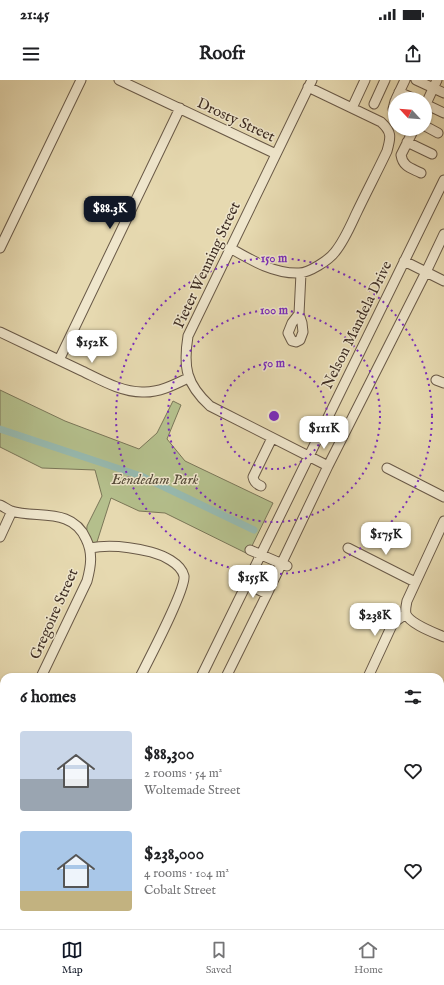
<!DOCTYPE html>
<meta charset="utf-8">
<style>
:root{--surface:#fff;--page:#f6f6f6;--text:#202124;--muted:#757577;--line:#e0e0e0;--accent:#111827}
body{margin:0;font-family:"IM FELL English",serif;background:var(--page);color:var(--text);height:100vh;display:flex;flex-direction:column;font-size:15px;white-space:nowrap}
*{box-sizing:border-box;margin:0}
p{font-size:13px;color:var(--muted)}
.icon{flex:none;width:22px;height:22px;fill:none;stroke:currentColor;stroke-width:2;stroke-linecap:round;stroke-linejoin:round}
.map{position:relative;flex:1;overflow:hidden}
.panel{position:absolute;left:0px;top:593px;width:444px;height:256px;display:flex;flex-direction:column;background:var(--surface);border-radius:12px 12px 0 0;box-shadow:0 1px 3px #0004}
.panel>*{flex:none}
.needle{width:26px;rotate:296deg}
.buttons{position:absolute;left:388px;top:12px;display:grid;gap:8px}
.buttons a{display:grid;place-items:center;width:44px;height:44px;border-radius:50%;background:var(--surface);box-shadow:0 1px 3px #0004;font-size:20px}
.price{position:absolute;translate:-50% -34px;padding:0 9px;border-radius:8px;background:#fff;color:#222;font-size:13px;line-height:26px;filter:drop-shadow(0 1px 2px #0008)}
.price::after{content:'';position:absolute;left:50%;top:24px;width:12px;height:9px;margin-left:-6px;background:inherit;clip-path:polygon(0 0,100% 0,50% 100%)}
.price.on{background:var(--accent);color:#fff}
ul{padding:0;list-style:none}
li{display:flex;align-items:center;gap:12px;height:100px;padding:0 20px}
li span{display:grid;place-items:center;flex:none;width:112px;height:80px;border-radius:4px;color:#555}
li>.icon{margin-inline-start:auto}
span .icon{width:48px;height:48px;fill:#fffc;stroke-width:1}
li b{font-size:17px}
h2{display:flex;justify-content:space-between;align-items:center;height:48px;padding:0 20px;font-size:17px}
.status{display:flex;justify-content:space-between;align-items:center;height:28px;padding:0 20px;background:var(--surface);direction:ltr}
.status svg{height:11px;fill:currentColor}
header{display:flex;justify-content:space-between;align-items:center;height:52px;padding:0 20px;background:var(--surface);font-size:18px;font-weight:700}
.dock{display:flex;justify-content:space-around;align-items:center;height:56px;border-top:1px solid var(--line);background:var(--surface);font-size:11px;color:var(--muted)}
.dock a{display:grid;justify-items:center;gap:2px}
.dock .on{color:var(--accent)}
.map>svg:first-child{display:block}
.green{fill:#b4bf8c;stroke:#7a7658}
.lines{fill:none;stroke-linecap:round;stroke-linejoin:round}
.canal{stroke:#97bab0;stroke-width:7}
.minor-casing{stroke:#695947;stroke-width:11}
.minor{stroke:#efe6cc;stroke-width:9}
.ring{fill:none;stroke:#7b2cbf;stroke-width:2;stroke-dasharray:2 4}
.labels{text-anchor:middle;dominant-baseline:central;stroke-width:3;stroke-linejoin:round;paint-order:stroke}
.street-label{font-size:15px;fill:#3f2e24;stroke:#efe6cc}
.park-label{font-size:15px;font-style:italic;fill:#564b39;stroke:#efe6cc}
.centre{fill:#7b2cbf;stroke:#efe6cc;stroke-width:2}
.ring-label{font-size:12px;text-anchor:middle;font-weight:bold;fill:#7b2cbf;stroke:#efe6cc;stroke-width:3;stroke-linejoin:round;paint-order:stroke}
</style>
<div class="status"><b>21:45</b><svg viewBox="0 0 49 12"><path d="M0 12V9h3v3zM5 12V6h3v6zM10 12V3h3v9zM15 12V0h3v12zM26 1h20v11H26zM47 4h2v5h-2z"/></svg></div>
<header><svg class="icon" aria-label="menu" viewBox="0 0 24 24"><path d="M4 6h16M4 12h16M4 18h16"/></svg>Roofr<svg class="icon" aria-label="share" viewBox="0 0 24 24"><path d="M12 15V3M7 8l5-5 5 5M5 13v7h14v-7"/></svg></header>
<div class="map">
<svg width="444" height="849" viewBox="0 0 444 849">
<rect width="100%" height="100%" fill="#e6d9b0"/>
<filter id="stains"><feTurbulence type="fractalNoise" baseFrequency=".005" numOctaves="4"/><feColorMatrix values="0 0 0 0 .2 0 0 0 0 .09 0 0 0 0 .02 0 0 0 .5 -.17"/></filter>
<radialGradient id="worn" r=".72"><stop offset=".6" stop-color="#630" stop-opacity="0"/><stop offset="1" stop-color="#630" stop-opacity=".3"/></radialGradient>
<path class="green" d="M0,310L65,341L139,369L157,353L173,321L181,325L167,359L185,381L273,423L248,474L165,433L139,431L111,418L96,465L86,462L87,446L102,416L95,390L42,388L0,367Z"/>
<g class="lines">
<path class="canal" d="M0,349L141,396L254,450"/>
<g class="minor-casing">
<path id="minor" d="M119,0L276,74
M312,0L188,256C183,287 186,304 210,326L328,386
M416,0L444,13
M399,12L415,19
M396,19L405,0
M395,21L393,29L395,32
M374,24L385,0
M425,24L444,33
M425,26L437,0
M352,28L365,0
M425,46L438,53
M414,49L401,75C403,87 411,88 421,93
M407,62L432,74
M0,168L81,0
M230,168C251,180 274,194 299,193C309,193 329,180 335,172C344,161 350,147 356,134C366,113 377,92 387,71C391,57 392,52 381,42L308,7
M404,181L444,201
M299,234L292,243L288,253L292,261L296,262L300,260L303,252L302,243L299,234L301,193
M0,252C27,265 55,278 82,291C101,300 121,312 142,312C158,313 174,305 188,298
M59,280L180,28
M436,300L444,303
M387,388L444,417
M261,406C256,404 254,402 253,397L272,358
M0,425C4,427 7,429 11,431C37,439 72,427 86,459C93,473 91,486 87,501L41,597
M444,441L407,521C406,526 405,530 406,534C410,544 435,553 444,557
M0,457L12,431
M90,468C110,464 131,467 151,472C162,475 181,483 184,496C186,509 148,581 140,597
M348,468L415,502
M250,470L287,486
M247,504L267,514
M201,597L444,100
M226,597L267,514L328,386L426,192L444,154
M368,597L393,543L406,534
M440,640L444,642
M0,694L4,680
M0,727L4,728
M440,772L444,763
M241,845L249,849
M42,849L44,845
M81,849L82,845
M98,849L99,845
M122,849L123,845
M219,849L221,845
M279,849L281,845
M339,849L341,845
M403,849L405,845"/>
</g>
<use href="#minor" class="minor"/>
</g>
<g class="ring">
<circle cx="274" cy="336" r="53"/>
<circle cx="274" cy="336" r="106"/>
<circle cx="274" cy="336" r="158"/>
</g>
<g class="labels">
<g class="street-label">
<text transform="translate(236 40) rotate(25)">Drosty Street</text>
<text transform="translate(207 185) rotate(-65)">Pieter Wenning Street</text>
<text transform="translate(357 245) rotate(-64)">Nelson Mandela Drive</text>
<text transform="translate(54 534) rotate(-66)">Gregoire Street</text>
</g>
<g class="park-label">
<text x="155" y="399">Eendedam Park</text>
</g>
</g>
<circle cx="274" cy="336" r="6" class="centre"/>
<g class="ring-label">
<text x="274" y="182">150 m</text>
<text x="274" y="234">100 m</text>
<text x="274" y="287">50 m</text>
</g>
<rect width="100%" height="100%" filter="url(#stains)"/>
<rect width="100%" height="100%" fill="url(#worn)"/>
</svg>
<div class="buttons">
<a><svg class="needle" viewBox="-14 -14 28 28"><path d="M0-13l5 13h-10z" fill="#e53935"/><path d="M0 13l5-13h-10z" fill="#757577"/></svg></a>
</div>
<b class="price on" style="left:110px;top:150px">$88.3K</b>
<b class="price" style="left:92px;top:284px">$152K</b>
<b class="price" style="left:324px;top:370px">$111K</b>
<b class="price" style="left:386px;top:476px">$175K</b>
<b class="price" style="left:253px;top:519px">$155K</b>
<b class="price" style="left:375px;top:557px">$238K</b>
<section class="panel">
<h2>6 homes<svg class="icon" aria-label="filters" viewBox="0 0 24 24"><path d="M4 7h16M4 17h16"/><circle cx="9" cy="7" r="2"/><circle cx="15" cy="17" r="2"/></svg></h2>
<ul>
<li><span style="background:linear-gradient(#c9d6e8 60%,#9aa5b1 0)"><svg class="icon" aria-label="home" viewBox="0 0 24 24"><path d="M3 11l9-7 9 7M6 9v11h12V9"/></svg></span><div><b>$88,300</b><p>2 rooms · 54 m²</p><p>Woltemade Street</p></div><svg class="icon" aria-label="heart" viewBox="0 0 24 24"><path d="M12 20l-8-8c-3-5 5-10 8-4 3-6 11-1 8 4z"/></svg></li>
<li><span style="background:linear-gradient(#a9c7e8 75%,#c2b280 0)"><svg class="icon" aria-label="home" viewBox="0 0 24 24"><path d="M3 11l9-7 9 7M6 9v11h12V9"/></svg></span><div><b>$238,000</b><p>4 rooms · 104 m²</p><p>Cobalt Street</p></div><svg class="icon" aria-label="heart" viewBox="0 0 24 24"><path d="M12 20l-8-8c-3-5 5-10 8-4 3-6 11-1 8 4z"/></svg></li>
</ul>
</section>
</div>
<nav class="dock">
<a class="on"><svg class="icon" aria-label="map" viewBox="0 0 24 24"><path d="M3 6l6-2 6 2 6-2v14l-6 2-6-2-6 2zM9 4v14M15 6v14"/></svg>Map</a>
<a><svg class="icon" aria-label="saved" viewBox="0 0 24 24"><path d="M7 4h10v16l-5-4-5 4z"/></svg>Saved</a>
<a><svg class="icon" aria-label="home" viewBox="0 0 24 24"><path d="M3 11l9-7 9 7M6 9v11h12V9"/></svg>Home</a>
</nav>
